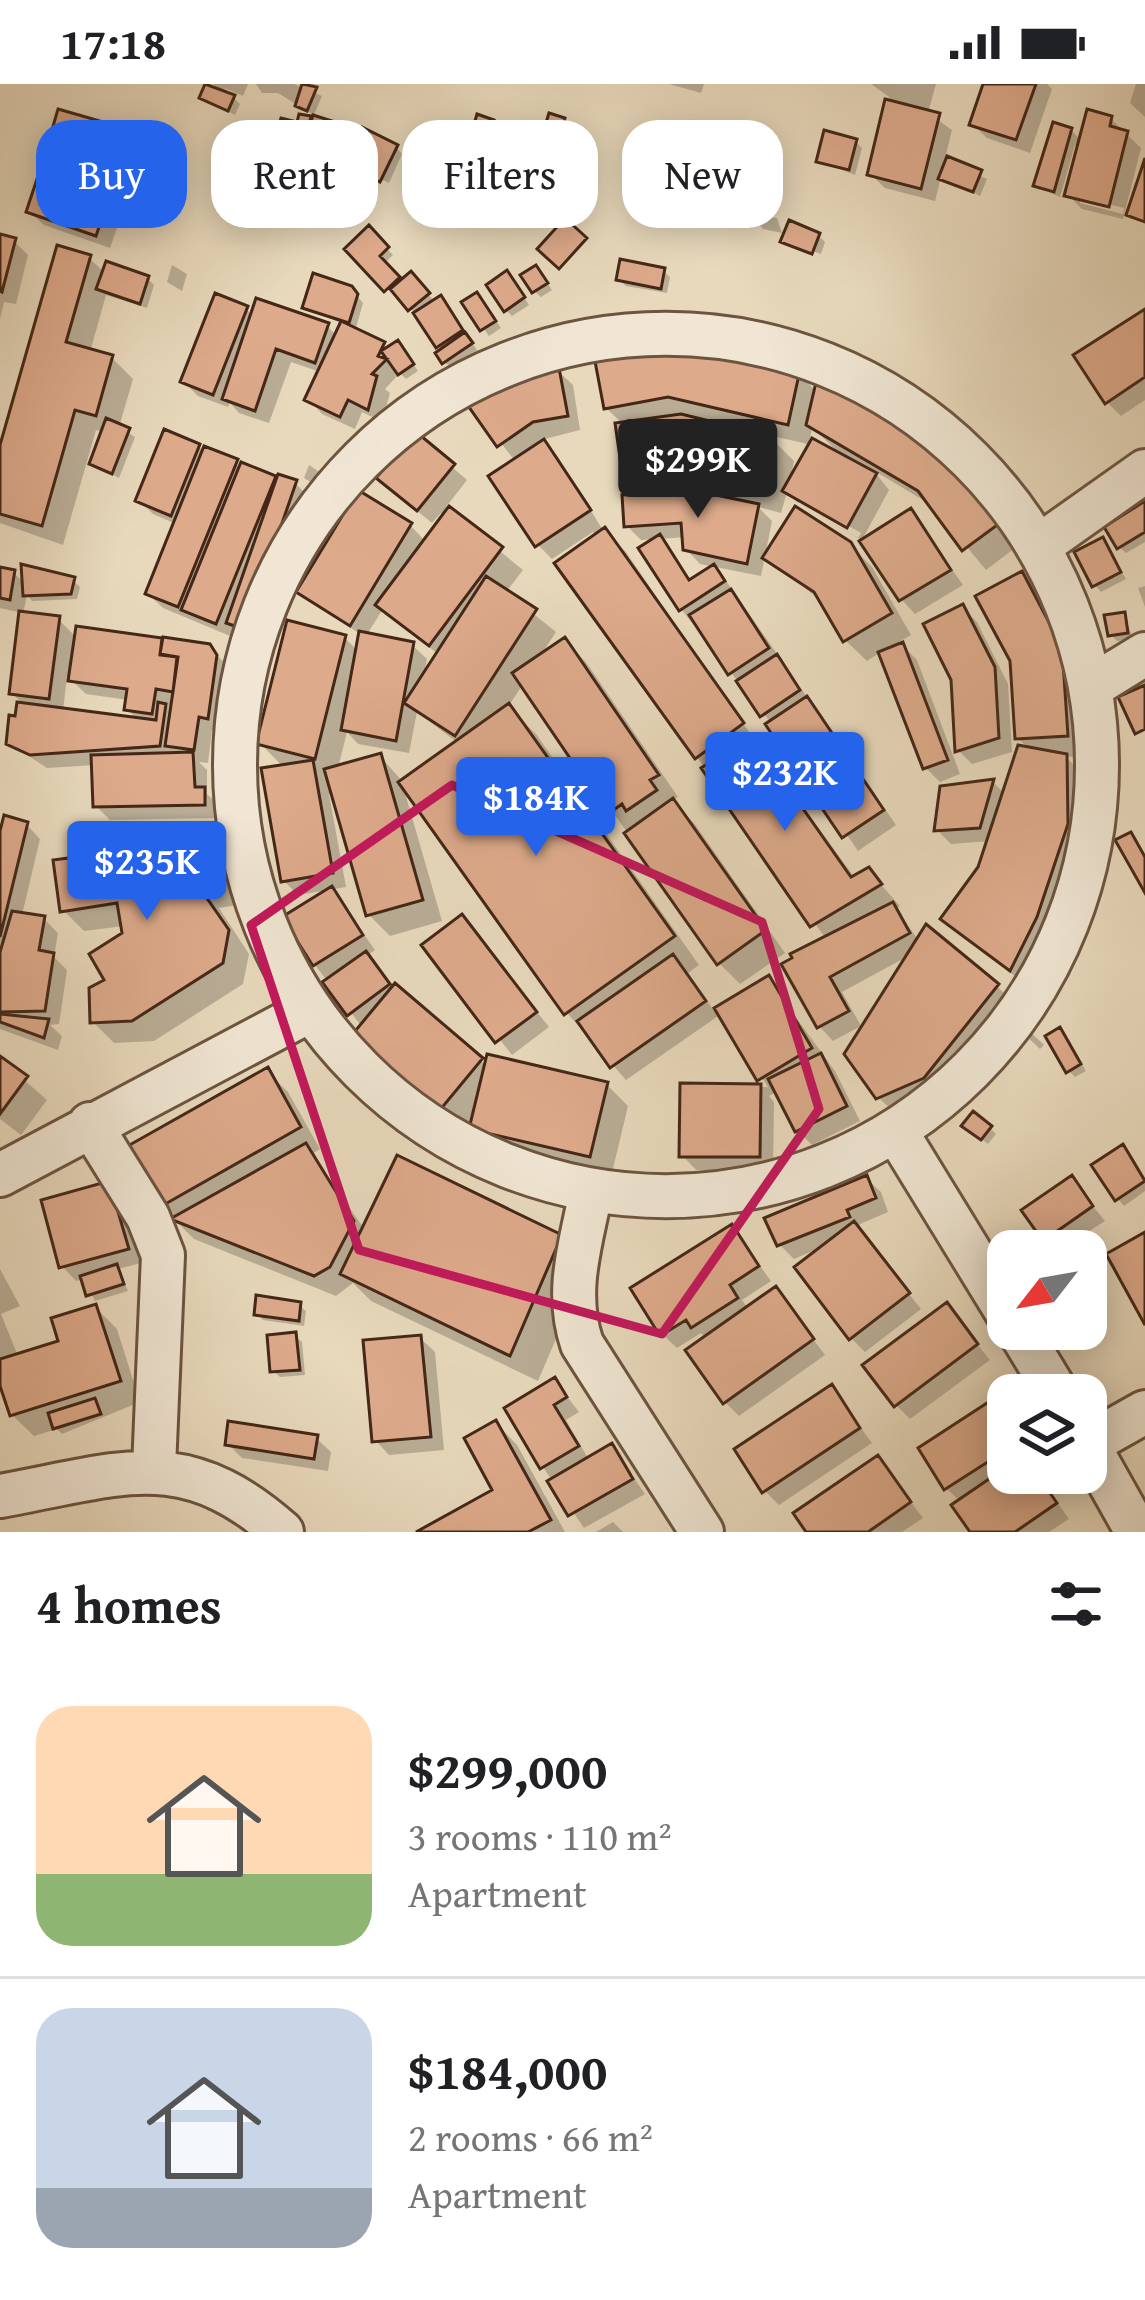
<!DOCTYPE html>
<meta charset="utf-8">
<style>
:root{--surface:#fff;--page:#f6f6f6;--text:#202124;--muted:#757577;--line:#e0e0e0;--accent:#2563eb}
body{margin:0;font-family:"Gentium Book Plus",serif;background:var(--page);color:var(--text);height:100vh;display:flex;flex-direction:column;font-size:45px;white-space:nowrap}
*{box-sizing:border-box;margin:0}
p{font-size:39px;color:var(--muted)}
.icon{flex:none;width:66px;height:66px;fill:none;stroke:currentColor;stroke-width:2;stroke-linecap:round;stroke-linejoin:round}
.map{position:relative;height:1448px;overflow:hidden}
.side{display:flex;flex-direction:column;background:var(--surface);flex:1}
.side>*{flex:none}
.top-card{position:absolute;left:36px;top:36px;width:1074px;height:108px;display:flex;gap:24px}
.needle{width:78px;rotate:239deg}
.fabs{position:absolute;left:987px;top:1146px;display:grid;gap:24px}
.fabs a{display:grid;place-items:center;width:120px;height:120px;border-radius:24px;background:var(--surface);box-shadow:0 6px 30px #0003;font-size:60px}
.price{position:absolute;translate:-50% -102px;padding:0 27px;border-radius:12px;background:var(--accent);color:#fff;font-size:39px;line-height:78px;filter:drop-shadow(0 3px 6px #0008)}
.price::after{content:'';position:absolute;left:50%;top:72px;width:36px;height:27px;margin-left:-18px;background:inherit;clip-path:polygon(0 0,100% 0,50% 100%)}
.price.on{background:#222;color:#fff}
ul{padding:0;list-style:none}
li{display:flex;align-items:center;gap:36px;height:300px;padding:0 36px}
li+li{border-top:3px solid var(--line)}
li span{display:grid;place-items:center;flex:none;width:336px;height:240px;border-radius:36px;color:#555}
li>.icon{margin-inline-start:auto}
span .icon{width:144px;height:144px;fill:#fffc;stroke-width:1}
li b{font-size:51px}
h2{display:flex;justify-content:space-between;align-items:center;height:144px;padding:0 36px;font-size:51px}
.chip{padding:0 42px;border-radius:36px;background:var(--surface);box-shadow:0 6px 30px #0003;font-size:42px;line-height:108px}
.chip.on{background:var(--accent);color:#fff}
.status{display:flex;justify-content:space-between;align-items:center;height:84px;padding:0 60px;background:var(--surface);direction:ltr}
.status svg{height:33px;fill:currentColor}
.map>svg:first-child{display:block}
.shadow{fill:#0003;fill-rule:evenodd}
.building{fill:#ddaa8b;stroke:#442717;stroke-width:3}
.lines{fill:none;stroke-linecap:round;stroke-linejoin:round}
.minor-casing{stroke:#6d5440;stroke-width:48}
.minor{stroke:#f0e6d3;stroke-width:42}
.marked{fill:none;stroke:#c2185b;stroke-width:9;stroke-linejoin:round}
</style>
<div class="status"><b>17:18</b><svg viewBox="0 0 49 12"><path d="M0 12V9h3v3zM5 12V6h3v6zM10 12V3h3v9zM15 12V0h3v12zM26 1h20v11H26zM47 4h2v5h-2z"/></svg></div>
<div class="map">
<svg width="1145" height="1448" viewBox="0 0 1145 1448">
<rect width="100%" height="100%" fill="#e8d9bc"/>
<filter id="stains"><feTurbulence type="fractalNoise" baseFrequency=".00167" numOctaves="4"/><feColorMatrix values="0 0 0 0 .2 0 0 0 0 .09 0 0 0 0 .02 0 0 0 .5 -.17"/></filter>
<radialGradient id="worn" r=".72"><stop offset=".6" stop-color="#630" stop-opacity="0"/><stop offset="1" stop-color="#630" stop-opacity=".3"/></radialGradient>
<path class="shadow" d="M213,0H248L243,12L224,4L240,20L235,31L202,13L219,7Z
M256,0H294L322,12L314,31L278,9H262Z
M669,0H704L701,9Z
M871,0H936L928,29L952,46L945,75L987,95L980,112L941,93L935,117L885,104L870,90L889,13Z
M986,0H1047L1052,5L1030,69L987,54L972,40Z
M1136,0H1145V33L1130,19Z
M301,33L340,47L331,76L279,52L300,41Z
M1111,35L1141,64L1123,135L1082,125L1068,111L1080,63L1075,61L1060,113L1037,102L1071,46L1082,57ZM1080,113L1124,124L1123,130L1080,119Z
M245,36L265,45L253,95L232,84Z
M564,37L570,44L557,84L538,74Z
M492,38L499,45L493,63L473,53Z
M129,48L143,63L129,112L103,104L124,124L110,164L44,141L29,127L64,94L46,77Z
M856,58L862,64L855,91L819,77Z
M396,63L402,70L389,99L351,81Z
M324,81L330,87L316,135L301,130L286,114Z
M692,97L699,104L696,118L664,105Z
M759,131L777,134L782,149L763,145L757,138Z
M368,145L393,171L384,180L402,199L411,191L435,218L447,221L477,266L451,285L445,278L439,270L443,267L417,231L348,165Z
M819,152L825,158L821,170L784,157Z
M0,153L14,157L28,171L16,220L4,218L0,235Z
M89,174L105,189L148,195L154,201L147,224L106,211L90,268L112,274L133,295L119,343L135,353L119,394L92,379L104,348L96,346L63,461L0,439V371Z
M172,181L187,190L182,207L167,198Z
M663,187L670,193L667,209L626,202L619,195Z
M542,191L552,206L541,213L534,207Z
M513,196L529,221L512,232L506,226Z
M351,205L363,219L355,247L389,266H404L418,287L406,295L400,289L385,305L390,309L382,338L362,328L355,345L322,330L308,315L320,288L291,278L269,339L239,329L230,319L228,323L198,312L184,298L246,225L253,232L327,242L337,252L343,240L305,224Z
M483,218L501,244L489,252L465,219Z
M1145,228V316L1121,332L1107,318Z
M558,287L573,301L580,346L541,356L558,373L601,443L626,468L760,664L855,794L868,786L900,822L896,825L919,857L997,902L1018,923L945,1015L900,1034L878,1013L910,871L842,908L861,942L833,957L819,942L826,855L697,673L596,453L593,448L552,475L538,461L516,378L473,324Z
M798,289L817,308L947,373L1019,461L986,486L933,422L873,386L889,406L862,456L800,421L858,454L861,449L798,413V419L787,408L781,429L758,423L772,437L761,492L700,480L686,465L685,453L660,455L692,498L713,484L727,498L896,741L858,767L771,639L681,525L658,455L641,456L627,442L639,413L627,401L624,341L606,324ZM812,343L840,370L839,372L810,356ZM768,351L812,361L790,397L794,377Z
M415,351L467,396L446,423L523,486L506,508L556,548L539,574L565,557L586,578L678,713L671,717L694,739L785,869L740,900L719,879L523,600L508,623L536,650L699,881L688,889L714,927L768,895L835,987L860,1037L812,1061L798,1047L778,1007L769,1012L774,1018L773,1087L696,1086L682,1071L683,1002L768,1003L721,930L626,996L567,929L403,702L442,837L390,852L369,831L333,709L329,710L346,803L298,811L284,797V684L260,659L344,553L358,567L361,551L300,508L410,441L426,458L445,432L441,429L432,439L394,408ZM383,525L439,571L423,595L427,575L412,561L366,552ZM417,628L458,659L403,698L380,672L338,684L347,648L358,660L409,669Z
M198,363L242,384L295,399L309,413L276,509L285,518L269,561L234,542L230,552L163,524L148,510L176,440L153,430L139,416Z
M309,381L325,392L321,404L304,394Z
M1145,421V458L1126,469L1119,463Z
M911,428L963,501L915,530L901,515Z
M1103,457L1126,495L1101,508L1095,501Z
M849,460L872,483L911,551L899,558L917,576L960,690L940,698L926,684L881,568L867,577L845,556L824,519L766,474Z
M0,486L14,489L25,500L73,496L80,503L77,515L32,517L27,511L23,530L58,535L77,554L78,545L208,563L224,578L230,587L221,648L212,646L208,679L199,678L207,686V710L218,720V734L110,736L96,722L95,681L47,684L9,659L24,621L12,609L22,529L0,524ZM67,592L86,610L128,616L127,625L139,637L63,627Z
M1021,491L1043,512L1082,586L1088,672L1066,673L1087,694L1088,762L1058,855L1032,906L944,835L981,784L990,757L951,760L937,746L993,698L1005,710L1030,666L1018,654Z
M1145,502V523L1138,504Z
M963,524L977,538L1008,600L1012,668L972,680L958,666L954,596Z
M1124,531L1133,555L1117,557L1111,551Z
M26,740L40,755L22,831L44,835L58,849L54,873L67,886L59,940L50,941L62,952L58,966L0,945V760Z
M212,758L234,779L238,821L219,824L249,870L243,900L154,957L114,959L93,938L124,842L84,847L63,826Z
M332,806L375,866L366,872L394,905L487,982L607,1001L628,1022L611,1093L494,1065L472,1044L476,1029L463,1045L376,972L362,943L315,881Z
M462,834L549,943L512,971L425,861Z
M1026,944L1044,961L1040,965L1022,948Z
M1065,953L1086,987L1075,993L1069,987Z
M0,975L47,1016L21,1051L0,1035Z
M267,987L288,1008L320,1065L312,1070L365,1146L561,1153L588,1180L538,1297L371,1217L353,1199L336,1212L194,1155L175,1136L162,1121Z
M990,1044L996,1050L988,1060L972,1048Z
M1129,1070L1145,1095V1107L1124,1122L1118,1115Z
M866,1094L881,1108L888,1128L860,1140V1148L921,1225L865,1268L851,1254L820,1164L794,1175L780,1161Z
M1071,1095L1105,1137L1058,1167L1046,1155Z
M123,1114L141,1179L118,1185L128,1207L95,1217L84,1195L76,1197L62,1182Z
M732,1144L771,1197L742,1216L748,1225L776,1206L825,1271L739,1332L725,1318L706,1255L701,1249L677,1264L662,1250Z
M0,1185L20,1222L1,1230L18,1272L62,1259L95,1223L117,1245L140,1318L62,1350L57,1345L34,1352L12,1331L0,1293Z
M299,1221L306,1227L304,1242L263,1236L257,1230Z
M946,1222L990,1276L910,1335L896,1321Z
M295,1252L302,1258L305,1291L280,1293L273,1287Z
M420,1254L435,1268L444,1366L389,1371L375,1356Z
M555,1297L579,1328L566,1336L589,1376L612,1363L645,1410L584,1444L543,1383Z
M831,1304L872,1359L779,1421L765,1407Z
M1007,1310L1008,1389H1037L1069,1435L1049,1448H974L961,1418L946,1404Z
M496,1339L517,1361L565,1448H422L496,1407Z
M316,1354L331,1368L328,1387L242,1374L228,1360Z
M878,1375L923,1434L902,1448H810Z
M613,1438L623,1448H596Z"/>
<path class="building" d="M205,0L235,11L228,27L199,14Z
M302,0L317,3L307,27L295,22Z
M983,0H1036L1016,56L969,41Z
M885,15L940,29L921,105L867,91Z
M58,25L131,46L115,99L43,77Z
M1087,25L1112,32L1110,42L1128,47L1109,123L1064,112Z
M549,29L565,34L551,80L535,75Z
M299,30L311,32L304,60L276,53L281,34L297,38Z
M477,30L494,36L487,59L470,54Z
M313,31L335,38L324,72L311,68L317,50L308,47Z
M1053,38L1072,44L1054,108L1033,102Z
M362,43L398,61L380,98L344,81Z
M824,46L857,55L849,86L816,78Z
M238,54L255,59L246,91L229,85Z
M295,69L325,78L310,131L292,125L295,115H282Z
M947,72L982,86L973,108L938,95Z
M1145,74V138L1126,131Z
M41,83L111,107L96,152L26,128Z
M665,87L694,94L689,113L661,106Z
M565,134L587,154L559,185L537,165Z
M789,136L820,149L812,170L780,158Z
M369,141L389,163L380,172L400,193L384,208L344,165Z
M0,150L16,154L2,208L0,207Z
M57,161L91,171L66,258L113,271L96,332L75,326L42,442L0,430V361Z
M620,175L665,184L661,205L616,196Z
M106,177L149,192L140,220L96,205Z
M536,181L548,199L532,209L520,191Z
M507,186L525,213L504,228L486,201Z
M411,187L430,209L408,227L390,205Z
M313,189L352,202L358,210L349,239L302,224Z
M477,208L496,237L480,247L461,218Z
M215,209L248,222L213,311L180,298Z
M441,211L463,246L436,264L413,229Z
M256,214L329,239L315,279L276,265L255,327L222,315Z
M1145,225V293L1105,320L1073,271Z
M341,237L385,258L378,272L387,275L372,290L377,292L368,326L348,316L340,333L304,316Z
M465,248L473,259L442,280L435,269Z
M398,256L414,280L398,291L381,267Z
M674,257L800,286L788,341L668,313L604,325L594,272Z
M559,284L568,332L533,338L497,363L469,323L515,291Z
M817,294L948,370L1000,439L962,467L918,407L806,341Z
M681,330L775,353L761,410L692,392L624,402L615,339Z
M106,334L130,344L112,390L89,380Z
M164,345L200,360L171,432L135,417Z
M415,347L455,380L417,427L376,394Z
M812,354L877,389L847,444L782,407Z
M544,355L591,426L535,463L488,392Z
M204,362L238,375L178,523L145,510Z
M241,378L276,392L216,540L181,526Z
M278,390L297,396L262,497L272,501L255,549L226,539Z
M358,406L412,439L350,542L296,508Z
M692,406L759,420L747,480L683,466L681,439L624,443L622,411Z
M1145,417V448L1117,465L1104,443Z
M449,422L503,463L429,562L375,521Z
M795,422L851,458L892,529L843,558L814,508L762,474Z
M911,424L951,486L899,517L859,457Z
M605,443L744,639L695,675L554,479Z
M660,450L689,496L714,480L725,497L679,527L638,464Z
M1103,453L1121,488L1092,503L1074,468Z
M21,480L75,493L71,510L23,512Z
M0,483L15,486L10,516L0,514Z
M1022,487L1062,563L1068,652L1015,655L1010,577L975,512Z
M486,492L537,525L455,652L404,619Z
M731,505L769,564L728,591L689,531Z
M963,520L995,583L999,654L955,668L951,596L923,540Z
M19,527L60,532L49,615L9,610Z
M1125,528L1128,549L1108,552L1104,531Z
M287,536L346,551L315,675L256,660Z
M76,542L162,554L160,571L177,573L173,608L156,605L152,630L124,626L127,605L68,597Z
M359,547L414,558L396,657L341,646Z
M163,553L210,560L217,571L208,635L199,633L194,666L165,662L178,573L160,570Z
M565,553L659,691L650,696L657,706L626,727L622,720L608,730L512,589Z
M903,558L948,676L923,685L878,568Z
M777,570L800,606L760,633L736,597Z
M1145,601V645L1135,650L1118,613Z
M807,612L884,726L842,754L765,640Z
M17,618L156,636L158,618L166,620L160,662L30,671L6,660L9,631L15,632Z
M509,619L675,852L564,931L398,698Z
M752,652L851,793L869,783L882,800L810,843L701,684Z
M1018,661L1067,670L1068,740L1037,833L1010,887L940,835L978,783Z
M193,668L195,703H205V721L93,723L91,671Z
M381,669L423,816L366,832L324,685Z
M313,676L333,789L281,798L261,684Z
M994,695L980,744L934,747L940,702Z
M673,714L766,846L717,881L624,749Z
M4,731L28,738L0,853V747Z
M1131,748L1145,773V809L1115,756Z
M213,755L218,801L200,804L229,846L223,879L132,937L90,939L89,904L104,896L89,870L122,849L117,819L60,828L53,776Z
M332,802L363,851L313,882L282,833Z
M893,818L910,849L830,893L849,927L817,944L781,880L792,874L790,870Z
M12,827L45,832L39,866L54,869L45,927L0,928V868Z
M462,830L537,928L495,959L421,861Z
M926,840L999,900L924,994L876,1015L844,970Z
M366,867L390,900L347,932L322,898Z
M673,870L706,917L610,984L577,937Z
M769,891L812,964L757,997L714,924Z
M395,899L483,974L440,1026L351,952Z
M0,930L49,935L44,954L0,938Z
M1060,943L1081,980L1066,989L1045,952Z
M821,969L847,1022L795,1048L768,995Z
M487,970L608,998L590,1073L469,1045Z
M0,972L28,992L0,1030Z
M268,983L301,1043L160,1123L126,1063Z
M680,999L761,1000L760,1073H679Z
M973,1027L992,1042L981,1056L961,1042Z
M306,1059L354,1137L330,1183L314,1192L170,1135Z
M1123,1060L1145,1097L1115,1117L1091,1081Z
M397,1071L562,1151L510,1272L340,1190Z
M867,1091L876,1114L847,1126L850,1133L777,1162L764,1134Z
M1072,1091L1093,1122L1043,1157L1021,1126Z
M109,1097L129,1165L59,1184L41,1116Z
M854,1137L910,1209L849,1256L794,1183Z
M732,1140L759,1182L730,1201L738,1214L691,1244L686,1236L660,1252L630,1204Z
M1145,1148V1241L1106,1170Z
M117,1180L124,1200L86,1212L80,1192Z
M776,1202L814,1255L723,1320L685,1266Z
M256,1211L301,1218L299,1237L254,1231Z
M947,1218L978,1260L894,1323L862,1281Z
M96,1220L121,1297L10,1332L0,1302V1275L58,1257L51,1234Z
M296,1248L300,1286L270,1288L267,1251Z
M421,1251L431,1353L372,1358L363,1256Z
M555,1293L567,1313L554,1321L579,1362L540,1385L504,1324Z
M832,1300L860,1344L762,1409L734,1365Z
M1007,1306L1008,1365L944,1406L918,1364Z
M95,1314L101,1330L53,1345L48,1329Z
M496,1336L551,1436L528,1448H416L492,1406L464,1354Z
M228,1337L318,1351L314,1375L225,1361Z
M612,1359L633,1395L568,1432L547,1397Z
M878,1371L911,1418L868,1448H806L793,1429Z
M1008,1382V1389H1036L1057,1419L1015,1448H970L951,1421Z"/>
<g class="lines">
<g class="minor-casing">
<path id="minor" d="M235 681a431 431 0 1 1 862 0a431 431 0 1 1-862 0Z
M1039,462L1145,387
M1091,603L1145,570
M90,1040L148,1133L163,1171L154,1384
M897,1049L1008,1230
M0,1091L311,926
M591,1107C581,1160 564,1207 582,1260L702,1448
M1018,1245L1058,1311
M1086,1357L1137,1448
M1088,1360L1145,1328
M0,1412C119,1391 182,1359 282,1448"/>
</g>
<use href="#minor" class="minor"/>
</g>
<path class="marked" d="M452,701L762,838L819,1025L662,1250L359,1166L251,841Z"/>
<rect width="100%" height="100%" filter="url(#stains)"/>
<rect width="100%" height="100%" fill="url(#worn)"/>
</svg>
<div class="fabs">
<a><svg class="needle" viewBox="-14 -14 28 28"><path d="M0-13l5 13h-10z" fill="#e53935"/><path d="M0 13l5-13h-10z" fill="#757577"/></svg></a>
<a><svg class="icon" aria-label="layers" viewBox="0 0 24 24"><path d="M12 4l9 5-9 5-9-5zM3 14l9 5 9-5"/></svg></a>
</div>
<b class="price on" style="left:698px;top:437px">$299K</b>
<b class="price" style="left:785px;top:750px">$232K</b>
<b class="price" style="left:536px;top:775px">$184K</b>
<b class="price" style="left:147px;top:839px">$235K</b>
<div class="top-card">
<a class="chip on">Buy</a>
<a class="chip">Rent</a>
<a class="chip">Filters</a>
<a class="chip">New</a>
</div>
</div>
<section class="side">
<h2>4 homes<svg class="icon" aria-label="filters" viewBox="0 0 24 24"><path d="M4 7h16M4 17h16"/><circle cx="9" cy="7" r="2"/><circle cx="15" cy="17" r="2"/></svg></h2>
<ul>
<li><span style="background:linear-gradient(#ffd9b3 70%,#8fb573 0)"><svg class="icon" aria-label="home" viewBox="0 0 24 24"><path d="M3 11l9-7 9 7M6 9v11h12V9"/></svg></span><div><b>$299,000</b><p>3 rooms · 110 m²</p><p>Apartment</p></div></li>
<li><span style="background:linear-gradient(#c9d6e8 75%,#9aa5b1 0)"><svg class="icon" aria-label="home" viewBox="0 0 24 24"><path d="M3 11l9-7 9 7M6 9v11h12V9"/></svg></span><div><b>$184,000</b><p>2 rooms · 66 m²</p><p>Apartment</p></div></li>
</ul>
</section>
